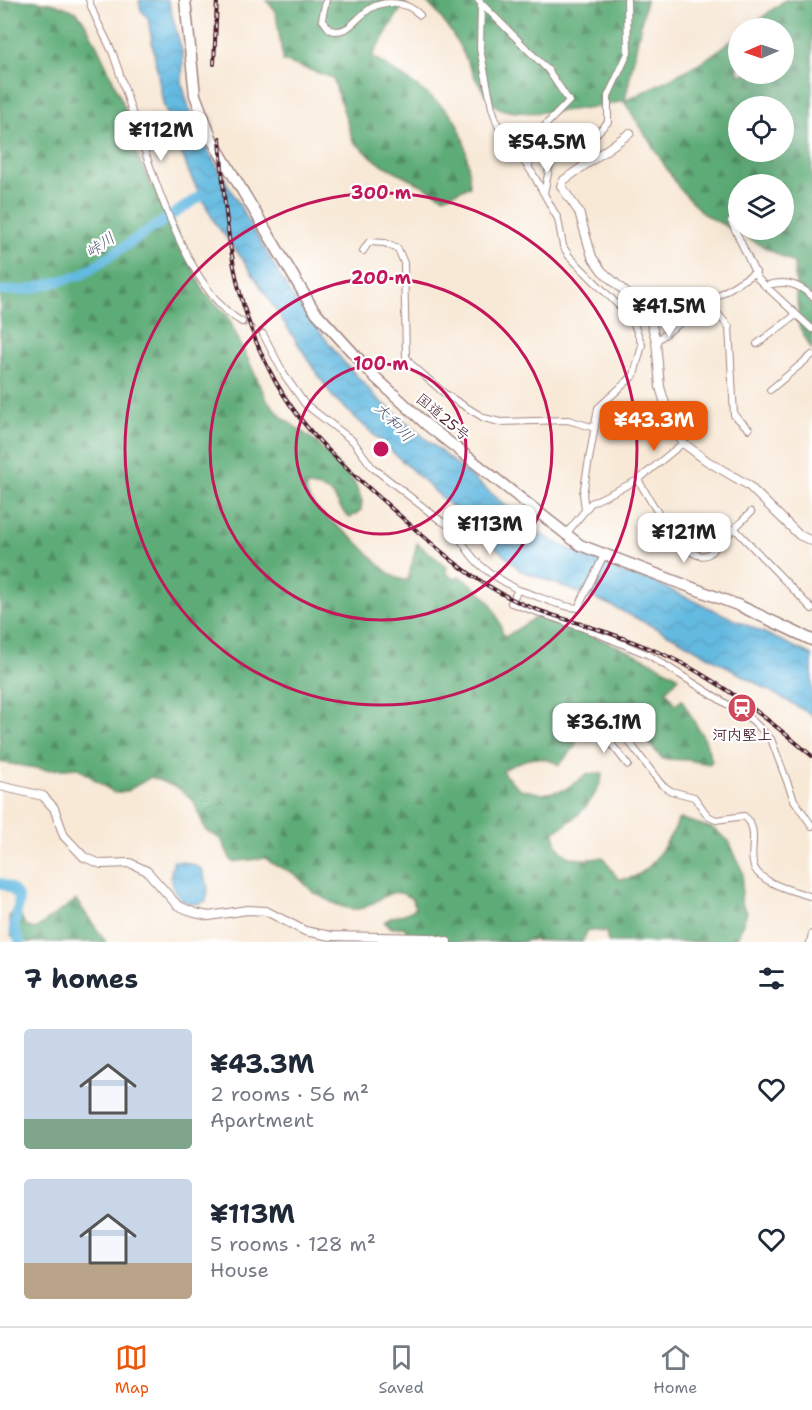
<!DOCTYPE html>
<meta charset="utf-8">
<style>
:root{--surface:#fff;--page:#f6f6f7;--text:#1f2937;--muted:#747a83;--line:#e0e1e3;--accent:#ea580c}
body{margin:0;font-family:"Shantell Sans","Klee One",sans-serif;background:var(--page);color:var(--text);height:100vh;display:flex;flex-direction:column;font-size:22px;white-space:nowrap}
*{box-sizing:border-box;margin:0}
p{font-size:20px;color:var(--muted)}
.icon{flex:none;width:33px;height:33px;fill:none;stroke:currentColor;stroke-width:2;stroke-linecap:round;stroke-linejoin:round}
.map{position:relative;height:942px;overflow:hidden}
.panel{display:flex;flex-direction:column;background:var(--surface);flex:1}
.panel>*{flex:none}
.needle{width:39px;rotate:268deg}
.controls{position:absolute;left:728px;top:18px;display:grid;gap:12px}
.controls a{display:grid;place-items:center;width:66px;height:66px;border-radius:50%;background:var(--surface);box-shadow:0 6px 24px #0002;font-size:30px}
.price{position:absolute;translate:-50% -51px;padding:0 14px;border-radius:12px;background:#fff;color:#222;font-size:20px;line-height:39px;filter:drop-shadow(0 2px 3px #0008)}
.price::after{content:'';position:absolute;left:50%;top:36px;width:18px;height:14px;margin-left:-9px;background:inherit;clip-path:polygon(0 0,100% 0,50% 100%)}
.price.current{background:var(--accent);color:#fff}
ul{padding:0;list-style:none}
li{display:flex;align-items:center;gap:18px;height:150px;padding:0 24px}
li span{display:grid;place-items:center;flex:none;width:168px;height:120px;border-radius:6px;color:#555}
li>.icon{margin-inline-start:auto}
span .icon{width:72px;height:72px;fill:#fffc;stroke-width:1}
li b{font-size:26px}
h2{display:flex;justify-content:space-between;align-items:center;height:72px;padding:0 24px;font-size:26px}
.tab-bar{display:flex;justify-content:space-around;align-items:center;height:84px;border-top:2px solid var(--line);background:var(--surface);font-size:16px;color:var(--muted)}
.tab-bar a{display:grid;justify-items:center;gap:3px}
.tab-bar .current{color:var(--accent)}
.map>svg:first-child{display:block}
.forest{fill:url(#forest-firs);stroke:#546651;stroke-width:1.5;fill-rule:evenodd}
.water{fill:url(#water-waves);stroke:#576c86;stroke-width:1.5}
.lines{fill:none;stroke-linecap:round;stroke-linejoin:round}
.river{stroke:#64bae1;stroke-width:10}
.street-tunnel{stroke:#d5c1b5;stroke-width:6;stroke-dasharray:6 3;stroke-linecap:butt}
.street-casing{stroke:#a18481;stroke-width:8}
.secondary-casing{stroke:#a18481;stroke-width:10}
.highway-casing{stroke:#a18481;stroke-width:13}
.street{stroke:#fff;stroke-width:6}
.secondary{stroke:#fff;stroke-width:8}
.highway{stroke:#fff;stroke-width:10}
.rail-casing{stroke:#4a1f2b;stroke-width:4}
.rail{stroke:#fff;stroke-width:1.5;stroke-dasharray:4.5;stroke-linecap:butt}
.ring{fill:none;stroke:#c2185b;stroke-width:3}
.labels{text-anchor:middle;dominant-baseline:central;stroke-width:4.5;stroke-linejoin:round;paint-order:stroke}
.street-label{font-size:15px;fill:#4a1f2b;stroke:#fff}
.poi-label{font-size:15px;font-weight:bold;fill:#4a1f2b;stroke:#fff}
.water-label{font-size:16px;font-style:italic;fill:#545d74;stroke:#fff}
.centre{fill:#c2185b;stroke:#fff;stroke-width:3}
.ring-label{font-size:18px;text-anchor:middle;font-weight:bold;fill:#c2185b;stroke:#fff;stroke-width:4.5;stroke-linejoin:round;paint-order:stroke}
</style>
<div class="map">
<svg width="812" height="942" viewBox="0 0 812 942">
<defs>
<pattern id="forest-firs" width="22" height="20" patternUnits="userSpaceOnUse" patternTransform="scale(1.5)"><rect width="22" height="20" fill="#5dac77"/><path d="M5 1l3.5 6h-7zM16 11l3.5 6h-7z" fill="#4f8b62"/></pattern>
<pattern id="water-waves" width="16" height="10" patternUnits="userSpaceOnUse" patternTransform="scale(1.5)"><rect width="16" height="10" fill="#64bae1"/><path d="M0 5q4-4 8 0t8 0" fill="none" stroke="#589fc1"/></pattern>
</defs>
<rect width="100%" height="100%" fill="#fff"/>
<filter id="ink" filterUnits="userSpaceOnUse"><feTurbulence type="fractalNoise" baseFrequency=".0167" numOctaves="2"/><feDisplacementMap in="SourceGraphic" scale="12" xChannelSelector="R" yChannelSelector="G"/><feConvolveMatrix kernelMatrix="1 2 1 2 8 2 1 2 1" color-interpolation-filters="sRGB"/></filter>
<filter id="wash" filterUnits="userSpaceOnUse"><feTurbulence type="fractalNoise" baseFrequency=".008" numOctaves="4" result="noise"/><feDisplacementMap in="SourceGraphic" scale="24" xChannelSelector="R" yChannelSelector="G"/><feGaussianBlur stdDeviation="1.35" result="paint"/><feColorMatrix in="noise" values="0 0 0 0 0 0 0 0 0 0 0 0 0 0 0 0 0 1.4 0 .05"/><feComposite in="paint" operator="in"/></filter>
<g filter="url(#wash)">
<rect width="100%" height="100%" fill="#f8e9d7"/>
<path class="forest" d="M0,0C26,0 54,0 76,12C89,20 127,113 135,132L128,136L152,187H156L204,292L227,315L267,400L283,418L315,441L354,482L362,501L361,510L350,518C331,503 342,489 307,486C302,505 344,530 356,541C369,552 389,582 408,580L417,543L447,567L446,573L455,579L460,576C485,594 496,604 503,635L507,636L536,617C586,632 634,650 679,677L666,691L675,704L682,700L705,740L712,761L709,764L687,760L663,759L628,721L617,714L581,716L575,747L559,765C537,752 524,759 503,770L504,774L520,789L543,794L564,790L586,775L603,773C597,800 578,818 555,831C554,860 581,862 603,857L618,879C649,881 660,850 675,829L678,820L682,819L712,828L729,841L743,873L741,903L747,912L736,942H608L606,932L588,930L582,942L527,940L522,942H325V937L408,940L405,927L392,928L384,922C393,914 405,917 415,908L413,900C389,880 380,906 358,909C345,910 325,900 315,893C307,888 302,879 294,874C284,867 274,868 266,858L232,862L221,839L206,831L194,802L180,789L151,777L127,791L114,793L78,768L47,770L0,762Z
M266,0H410L403,5L372,56C393,71 445,102 456,122C467,142 468,164 470,186L444,197L378,162L353,141L333,78L283,61L276,12Z
M423,0H646L625,101L699,64L738,36V74H783V28H748L785,0H812V350L799,326L794,263L703,214L679,188L624,101C599,107 515,121 496,106C479,91 470,66 460,47C452,33 436,8 423,0ZM738,106H783V152H738ZM738,184H783V230H738Z
M76,900L106,942H18L11,935L9,917L14,911L18,910L26,926L35,929Z"/>
<path class="water" d="M139,0H168L183,55L182,84L194,126L290,293L342,360L378,399L540,534C560,546 578,553 599,561C613,567 623,576 638,575L812,655V715L678,639L606,603L520,570L332,396L242,258L215,223L190,175L163,103L148,18L141,10Z
M174,861L188,863L202,869L208,889L206,901C180,913 164,884 174,861Z"/>
<g class="lines">
<path class="river" d="M0,291L27,290L81,275L204,194
M0,883C29,894 16,906 14,928L20,942"/>
</g>
</g>
<g filter="url(#ink)">
<g class="lines">
<path class="street-tunnel" d="M242,322L263,334"/>
<g class="street-casing">
<path id="street" d="M89,0C94,19 106,36 113,54C138,123 177,286 242,322
M326,0L322,19L330,30C356,37 358,3 390,3C402,3 411,6 420,15
M478,0L548,70L569,101L537,134L530,149L529,168
M481,3L480,49L492,108L498,126L533,174L558,219L563,246L569,256L632,319L642,345L634,375L598,408L583,494L585,509
M544,193L555,141L563,137L595,135L608,122V96L628,53L627,0
M731,221L758,279L812,329
M363,251L369,242L385,243L398,249L404,263L406,356L411,364L445,394L484,418L500,422L568,420L595,428
M765,286C784,280 797,283 812,296
M708,302L729,327L734,415L749,429
M263,334L285,376L305,404L353,441L372,467L441,521C458,529 460,542 472,556C483,571 502,580 518,590L511,603L589,630L649,655L752,720L771,739L794,800L812,826
M656,341L708,302L756,272
M757,344L796,315
M770,390L812,355
M638,480C650,498 684,567 709,554L751,512
M736,530L812,609
M566,534L591,503L638,480L683,443
M518,590C538,595 557,607 578,608L604,555
M598,727L628,765
M590,736L606,719H612L661,784L671,791L694,797L708,816L716,820L744,816C764,831 742,860 760,875C774,887 795,891 812,897
M810,942L812,934"/>
</g>
<g class="secondary-casing">
<path id="secondary" d="M630,133L564,180L561,186L579,212L592,257L602,271L643,308L650,319L656,341L660,387L667,410L683,443L707,461L748,485L799,535L812,541
M0,786L43,796L54,808L64,836L84,857L101,864L130,863L147,871L177,905L195,913L209,916L247,910L266,911L305,931L331,936L429,938L447,942"/>
</g>
<g class="highway-casing">
<path id="highway" d="M185,0L195,95L212,140L313,309L375,377L427,425L580,545L740,606L812,640"/>
</g>
<use href="#street" class="street"/>
<use href="#secondary" class="secondary"/>
<use href="#highway" class="highway"/>
<g class="rail-casing">
<path id="rail" d="M214,64L217,0
M220,138C226,239 235,333 299,417C325,451 359,479 391,508C429,541 466,577 512,599C537,612 564,618 590,627C611,633 631,641 651,649C711,673 763,715 812,756"/>
</g>
<use href="#rail" class="rail"/>
</g>
</g>
<g class="ring">
<circle cx="381" cy="449" r="85"/>
<circle cx="381" cy="449" r="171"/>
<circle cx="381" cy="449" r="256"/>
</g>
<defs>
<g id="station-disc" transform="scale(1.5)"><circle r="9.5" fill="#d1495b" stroke="#fff"/><path d="M-3-6H3Q5-6 5-4V2Q5 4 3 4L4.5 6H3L1.5 4h-3L-3 6H-4.5L-3 4Q-5 4-5 2V-4Q-5-6-3-6ZM-3.5-4v3h7v-3ZM-3.5 1v1.5H-2V1ZM2 1v1.5H3.5V1Z" fill="#fff"/></g>
</defs>
<g fill-rule="evenodd">
<use href="#station-disc" x="742" y="708"/>
</g>
<g class="labels">
<g class="street-label">
<text transform="translate(443 417) rotate(40)">国道25号</text>
</g>
<g class="poi-label">
<text x="742" y="735">河内堅上</text>
</g>
<g class="water-label">
<text transform="translate(100 245) rotate(-34)">峠川</text>
<text transform="translate(394 422) rotate(46)">大和川</text>
</g>
</g>
<circle cx="381" cy="449" r="9" class="centre"/>
<g class="ring-label">
<text x="381" y="199">300 m</text>
<text x="381" y="284">200 m</text>
<text x="381" y="370">100 m</text>
</g>
</svg>
<div class="controls">
<a><svg class="needle" viewBox="-14 -14 28 28"><path d="M0-13l5 13h-10z" fill="#e53935"/><path d="M0 13l5-13h-10z" fill="#747a83"/></svg></a>
<a><svg class="icon" aria-label="locate" viewBox="0 0 24 24"><circle cx="12" cy="12" r="6"/><path d="M12 2v4M12 18v4M2 12h4M18 12h4"/></svg></a>
<a><svg class="icon" aria-label="layers" viewBox="0 0 24 24"><path d="M12 4l9 5-9 5-9-5zM3 14l9 5 9-5"/></svg></a>
</div>
<b class="price" style="left:161px;top:162px">¥112M</b>
<b class="price" style="left:547px;top:174px">¥54.5M</b>
<b class="price" style="left:669px;top:338px">¥41.5M</b>
<b class="price current" style="left:654px;top:452px">¥43.3M</b>
<b class="price" style="left:490px;top:556px">¥113M</b>
<b class="price" style="left:684px;top:564px">¥121M</b>
<b class="price" style="left:604px;top:754px">¥36.1M</b>
</div>
<section class="panel">
<h2>7 homes<svg class="icon" aria-label="filters" viewBox="0 0 24 24"><path d="M4 7h16M4 17h16"/><circle cx="9" cy="7" r="2"/><circle cx="15" cy="17" r="2"/></svg></h2>
<ul>
<li><span style="background:linear-gradient(#c9d6e8 75%,#7fa58c 0)"><svg class="icon" aria-label="home" viewBox="0 0 24 24"><path d="M3 11l9-7 9 7M6 9v11h12V9"/></svg></span><div><b>¥43.3M</b><p>2 rooms · 56 m²</p><p>Apartment</p></div><svg class="icon" aria-label="heart" viewBox="0 0 24 24"><path d="M12 20l-8-8c-3-5 5-10 8-4 3-6 11-1 8 4z"/></svg></li>
<li><span style="background:linear-gradient(#c9d6e8 70%,#b9a48a 0)"><svg class="icon" aria-label="home" viewBox="0 0 24 24"><path d="M3 11l9-7 9 7M6 9v11h12V9"/></svg></span><div><b>¥113M</b><p>5 rooms · 128 m²</p><p>House</p></div><svg class="icon" aria-label="heart" viewBox="0 0 24 24"><path d="M12 20l-8-8c-3-5 5-10 8-4 3-6 11-1 8 4z"/></svg></li>
</ul>
</section>
<nav class="tab-bar">
<a class="current"><svg class="icon" aria-label="map" viewBox="0 0 24 24"><path d="M3 6l6-2 6 2 6-2v14l-6 2-6-2-6 2zM9 4v14M15 6v14"/></svg>Map</a>
<a><svg class="icon" aria-label="saved" viewBox="0 0 24 24"><path d="M7 4h10v16l-5-4-5 4z"/></svg>Saved</a>
<a><svg class="icon" aria-label="home" viewBox="0 0 24 24"><path d="M3 11l9-7 9 7M6 9v11h12V9"/></svg>Home</a>
</nav>
